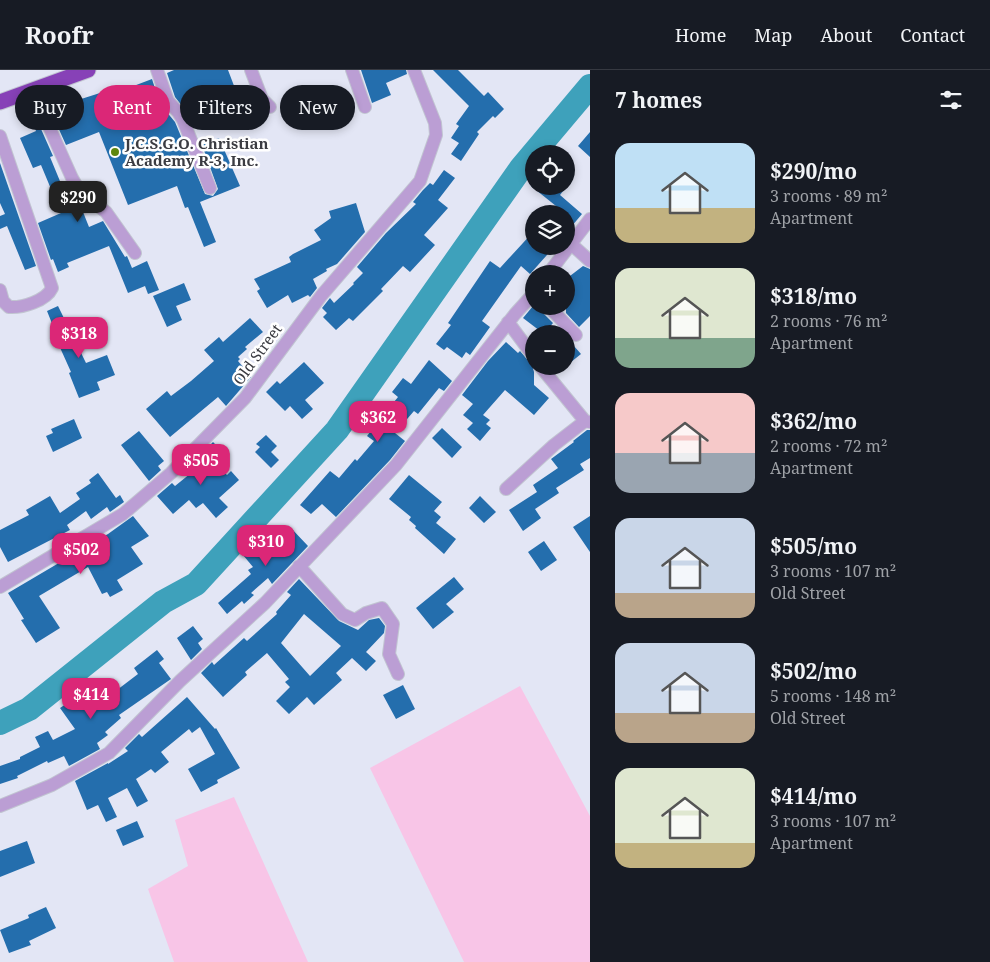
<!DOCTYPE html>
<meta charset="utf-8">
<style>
:root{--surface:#171b24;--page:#242831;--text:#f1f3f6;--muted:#9ea1a6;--line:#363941;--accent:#db2777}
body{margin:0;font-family:"Noto Serif",serif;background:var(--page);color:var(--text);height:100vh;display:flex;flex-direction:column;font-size:19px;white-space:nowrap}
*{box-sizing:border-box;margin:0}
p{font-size:16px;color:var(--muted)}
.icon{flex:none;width:28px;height:28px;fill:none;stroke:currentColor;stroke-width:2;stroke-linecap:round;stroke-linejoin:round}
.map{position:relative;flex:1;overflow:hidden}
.drawer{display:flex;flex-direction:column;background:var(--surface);width:400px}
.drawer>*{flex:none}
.guide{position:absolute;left:15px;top:15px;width:475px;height:45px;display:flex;gap:10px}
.fabs{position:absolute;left:525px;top:75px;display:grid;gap:10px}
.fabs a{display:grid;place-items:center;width:50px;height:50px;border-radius:50%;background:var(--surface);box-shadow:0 2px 8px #0003;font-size:25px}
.price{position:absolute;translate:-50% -42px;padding:0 11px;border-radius:10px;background:var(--accent);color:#fff;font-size:16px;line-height:32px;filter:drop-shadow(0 1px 2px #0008)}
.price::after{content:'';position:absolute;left:50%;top:30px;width:15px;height:11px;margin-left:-8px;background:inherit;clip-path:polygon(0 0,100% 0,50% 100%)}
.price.current{background:#222;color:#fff}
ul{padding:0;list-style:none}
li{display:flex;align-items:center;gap:15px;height:125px;padding:0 25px}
li span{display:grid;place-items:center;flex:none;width:140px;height:100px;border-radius:15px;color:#555}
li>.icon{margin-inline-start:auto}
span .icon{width:60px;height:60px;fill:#fffc;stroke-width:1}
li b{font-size:21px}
h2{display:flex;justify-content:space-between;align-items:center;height:60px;padding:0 25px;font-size:21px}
.chip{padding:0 18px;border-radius:22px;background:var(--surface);box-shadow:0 2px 8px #0003;font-size:18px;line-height:45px}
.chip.current{background:var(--accent);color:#fff}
header{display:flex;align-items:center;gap:30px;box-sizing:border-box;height:70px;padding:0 25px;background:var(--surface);border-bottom:1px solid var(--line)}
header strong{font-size:24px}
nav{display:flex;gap:28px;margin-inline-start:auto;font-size:18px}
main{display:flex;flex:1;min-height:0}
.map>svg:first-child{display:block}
.green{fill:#f8c5e7}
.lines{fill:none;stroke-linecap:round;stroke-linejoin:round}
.river{stroke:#3ea1bb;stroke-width:24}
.building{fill:#246ead;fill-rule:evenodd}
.minor-casing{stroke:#c1c4d1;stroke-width:14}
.highway-casing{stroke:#c1c4d1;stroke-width:17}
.minor{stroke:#bb9ed4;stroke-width:12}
.highway{stroke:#8741b7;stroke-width:15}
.poi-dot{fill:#5e860e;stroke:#fff;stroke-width:2}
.labels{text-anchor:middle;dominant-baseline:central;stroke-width:5;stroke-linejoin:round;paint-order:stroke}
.poi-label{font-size:15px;font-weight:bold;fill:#3b3c42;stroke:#fff;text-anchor:start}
.street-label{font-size:15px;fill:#3b3c42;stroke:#fff}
</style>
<header>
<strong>Roofr</strong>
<nav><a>Home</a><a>Map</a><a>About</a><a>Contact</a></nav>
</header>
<main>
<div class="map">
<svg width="590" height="892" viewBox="0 0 590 892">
<rect width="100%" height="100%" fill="#e3e6f5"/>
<path class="green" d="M520,616L590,746V892H464L370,698Z
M234,727L308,892H174L148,819L188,796L175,750Z"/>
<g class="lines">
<path class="river" d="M0,653L29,639L163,532L196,514L337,360L521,98L590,16"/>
</g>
<path class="building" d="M174,0H228L236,21L198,34L201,41L190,46L175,27L167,3Z
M361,0H406L407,4L386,13L391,25L372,33Z
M433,0H458L484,26L488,22L504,39L495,48L493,46L477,62L479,64L461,91L451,84L459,73L451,68L459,56L456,54L469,36Z
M152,9L160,34L175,52L205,124L213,126L218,119L202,75L219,68L240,116L200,132L216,172L204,177L188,137L185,138L177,116L128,135L99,62L66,75L48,35L76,24L78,30L100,23L102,28Z
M33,41L53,86L50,87L62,116L65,114L76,139L81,137L89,157L103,151L125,187L127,186L132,198L147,191L159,220L148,224L145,216L128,223L109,176L67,193L69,197L58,202L53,189L51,190L38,153L61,143L41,95L33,98L20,68L36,61L29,43Z
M590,62V87L578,76Z
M0,93L36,196L25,200L7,156L0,159V146L5,144L0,133Z
M444,100L455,108L438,130L448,138L424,165L435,175L410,202L403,196L381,219L383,221L353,251L349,248L336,260L323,247L327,243L322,238L330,228L334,233L354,214L353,213L363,203L357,197L386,163L416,134L413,132L423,120L430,113L433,115Z
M531,116H567L560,125L582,144L566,163V144Z
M356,133L365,162L337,194L326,199L327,201L313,209L317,218L310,227L308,225L292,233L288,225L267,238L257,221L260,219L254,209L291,192L289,187L293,184L321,170L314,160L331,148L329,141Z
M534,161V176H555L530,204L521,196L482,251L490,257L470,285L466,282L462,288L447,277L444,280L436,274L451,255L448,253L490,191L500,198Z
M583,196L590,199V246L579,257L566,243V209Z
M184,213L191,230L176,236L182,250L167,257L153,226Z
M58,236L86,293L107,285L115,305L97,312L100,320L79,328L69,303L71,302L53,262L55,261L47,241Z
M533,236H540L542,242L553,253L544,264L523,248Z
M250,248L263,262L245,277L247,279L238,287L240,289L238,291L251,307L226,336L218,327L170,367L146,339L167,321L171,326L191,311L214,291L204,280L219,267L223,272Z
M566,267L581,284L566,296Z
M506,272L518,283L520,281L532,295L534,302V315L549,328L534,345L505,320L483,345L490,350L486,354L491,358L480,371L467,359L473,353L463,345L473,334L462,325L488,291Z
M429,290L452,311L444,321L439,318L418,344L414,341L395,363L405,371L390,390L336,447L322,434L311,444L300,435L330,401L339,408L355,389L357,391L374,371L367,366L398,327L392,322L403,308L411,314Z
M304,292L324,313L305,330L313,339L302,349L290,336L285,341L266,322L277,311L280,314Z
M74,349L82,368L53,382L46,366L53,363L51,359Z
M442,358L462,377L452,388L432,368Z
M587,360H590V388L580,394L584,400L556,418L559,423L535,439L541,448L523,461L509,440L537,422L533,415L558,398L551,389L574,372L573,371Z
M139,361L164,391L158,396L161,400L149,411L121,375Z
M266,365L277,376L271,382L279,390L271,398L255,382L260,377L256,374Z
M213,372L219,378L209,387L227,405L231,401L239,410L219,428L228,437L216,448L203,433L196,438L189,430L173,444L157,426L172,413L175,416L196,399L192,394Z
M98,403L116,428L120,425L124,432L110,442L107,437L91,449L86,441L67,455L70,460L8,492L0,477V460L29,445L26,440L50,426L60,443L80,429L76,423L91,413L89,410Z
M409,405L442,432L434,441L441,447L436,453L456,469L444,484L415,458L416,456L409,450L411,447L389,429Z
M480,426L496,442L484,453L469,438Z
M133,446L149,466L131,477L143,494L117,510L123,520L110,527L107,522L102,524L88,497L39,526L60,558L36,573L21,550L24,549L8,523L108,464Z
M590,446V482L573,457Z
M290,457L308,476L272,514L268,508L251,523L254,525L244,534L242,531L227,544L218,533L251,504L248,500L253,497L243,485L255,476L261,484Z
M544,471L557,490L541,501L528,482Z
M454,507L464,519L446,534L454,542L433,559L416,538Z
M299,509L339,551L358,560L369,550L379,548L385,556L384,563L366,582L376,591L366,601L352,588L336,603L342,610L314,635L307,627L289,644L276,631L290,617L285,612L289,609L267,583L245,602L247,605L223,627L201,603L212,592L214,595L244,568L247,571L277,544L276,542L291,525L287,522ZM304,544L341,576L310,606L281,573Z
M193,556L203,569L198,573L202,579L191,590L177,568Z
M157,580L164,589L159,593L171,609L119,645L121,648L105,662L108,665L97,673L100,679L69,696L64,686L48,693L47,691L17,706L18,708L0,714V696L20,689V687L40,677L35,667L48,661L53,670L75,659L60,638L78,626L85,636L105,620L101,615L109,609L117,620L138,604L134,598Z
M403,615L415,639L396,649L383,625Z
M187,627L215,659L216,658L240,698L217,710L218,713L201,722L188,699L215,684L200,657L192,663L189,659L161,682L169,692L155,703L151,699L136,709L148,731L137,737L127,718L108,728L117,747L106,752L98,735L87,740L75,711L108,693V694L128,681L125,678L139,664L142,667Z
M137,751L144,767L123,776L116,760Z
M27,771L35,793L0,807V781Z
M46,837L56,858L29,871L31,875L9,883L0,860L29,848L28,845Z"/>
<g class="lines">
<g class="minor-casing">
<path id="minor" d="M157,0L168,31L178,42L183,50L210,118
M251,0L262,29L270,37
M352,0L365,37
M33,21L72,108L80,122L106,142L135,183
M0,66L52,218C46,231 22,238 9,237L3,231L0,220
M570,173L590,191
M548,204L590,149
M548,236L576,265
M508,252L534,287
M540,296L585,351L590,352
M506,419L554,375L585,351
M299,496L342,544L355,550L366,543L382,538L393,554L389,584L398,604
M0,517L123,444L171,403L245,328L321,226L420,111L436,65L435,53L414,0
M0,736L52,715L109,683L180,611L265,533L396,395L515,244L534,223"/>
</g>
<g class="highway-casing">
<path id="highway" d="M0,32L88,0"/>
</g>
<use href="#minor" class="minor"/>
<use href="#highway" class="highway"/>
</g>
<circle class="poi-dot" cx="115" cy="82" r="5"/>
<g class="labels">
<g class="poi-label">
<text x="125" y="73">J.C.S.G.O. Christian<tspan x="125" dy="17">Academy R-3, Inc.</tspan></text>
</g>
<g class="street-label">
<text transform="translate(257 284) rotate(-54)">Old Street</text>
</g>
</g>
</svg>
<div class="fabs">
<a><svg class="icon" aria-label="locate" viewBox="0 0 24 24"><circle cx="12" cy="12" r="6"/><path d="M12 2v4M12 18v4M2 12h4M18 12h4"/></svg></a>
<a><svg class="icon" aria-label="layers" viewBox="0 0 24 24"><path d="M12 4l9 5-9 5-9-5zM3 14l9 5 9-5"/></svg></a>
<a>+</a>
<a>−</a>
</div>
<b class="price current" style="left:78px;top:153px">$290</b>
<b class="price" style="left:79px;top:289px">$318</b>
<b class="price" style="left:378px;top:373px">$362</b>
<b class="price" style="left:201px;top:416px">$505</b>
<b class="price" style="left:266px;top:497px">$310</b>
<b class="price" style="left:81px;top:505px">$502</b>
<b class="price" style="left:91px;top:650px">$414</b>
<div class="guide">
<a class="chip">Buy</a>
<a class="chip current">Rent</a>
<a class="chip">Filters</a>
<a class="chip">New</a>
</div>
</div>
<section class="drawer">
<h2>7 homes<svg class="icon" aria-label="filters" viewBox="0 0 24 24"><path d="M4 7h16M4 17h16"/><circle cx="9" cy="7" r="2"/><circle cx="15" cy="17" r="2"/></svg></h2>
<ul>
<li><span style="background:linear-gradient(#bfe0f5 65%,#c2b280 0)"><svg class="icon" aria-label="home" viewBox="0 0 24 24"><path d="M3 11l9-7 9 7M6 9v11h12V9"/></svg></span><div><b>$290/mo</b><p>3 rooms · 89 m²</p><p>Apartment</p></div></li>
<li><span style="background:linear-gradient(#dfe7d0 70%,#7fa58c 0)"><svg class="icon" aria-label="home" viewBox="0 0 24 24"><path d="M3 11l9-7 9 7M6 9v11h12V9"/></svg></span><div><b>$318/mo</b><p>2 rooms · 76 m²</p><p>Apartment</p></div></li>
<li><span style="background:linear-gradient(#f6c9c9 60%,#9aa5b1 0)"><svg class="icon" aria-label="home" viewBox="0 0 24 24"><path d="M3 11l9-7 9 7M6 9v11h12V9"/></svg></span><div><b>$362/mo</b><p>2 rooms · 72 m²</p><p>Apartment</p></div></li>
<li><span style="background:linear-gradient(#c9d6e8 75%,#b9a48a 0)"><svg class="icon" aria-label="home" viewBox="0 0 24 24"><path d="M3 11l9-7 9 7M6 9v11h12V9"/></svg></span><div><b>$505/mo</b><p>3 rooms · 107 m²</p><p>Old Street</p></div></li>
<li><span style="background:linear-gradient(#c9d6e8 70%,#b9a48a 0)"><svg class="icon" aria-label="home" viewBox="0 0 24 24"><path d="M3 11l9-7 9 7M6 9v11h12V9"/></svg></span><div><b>$502/mo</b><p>5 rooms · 148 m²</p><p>Old Street</p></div></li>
<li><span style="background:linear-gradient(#dfe7d0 75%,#c2b280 0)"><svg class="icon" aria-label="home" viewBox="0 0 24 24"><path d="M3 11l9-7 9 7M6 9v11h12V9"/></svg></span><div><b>$414/mo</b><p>3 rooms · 107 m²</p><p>Apartment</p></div></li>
</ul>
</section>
</main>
